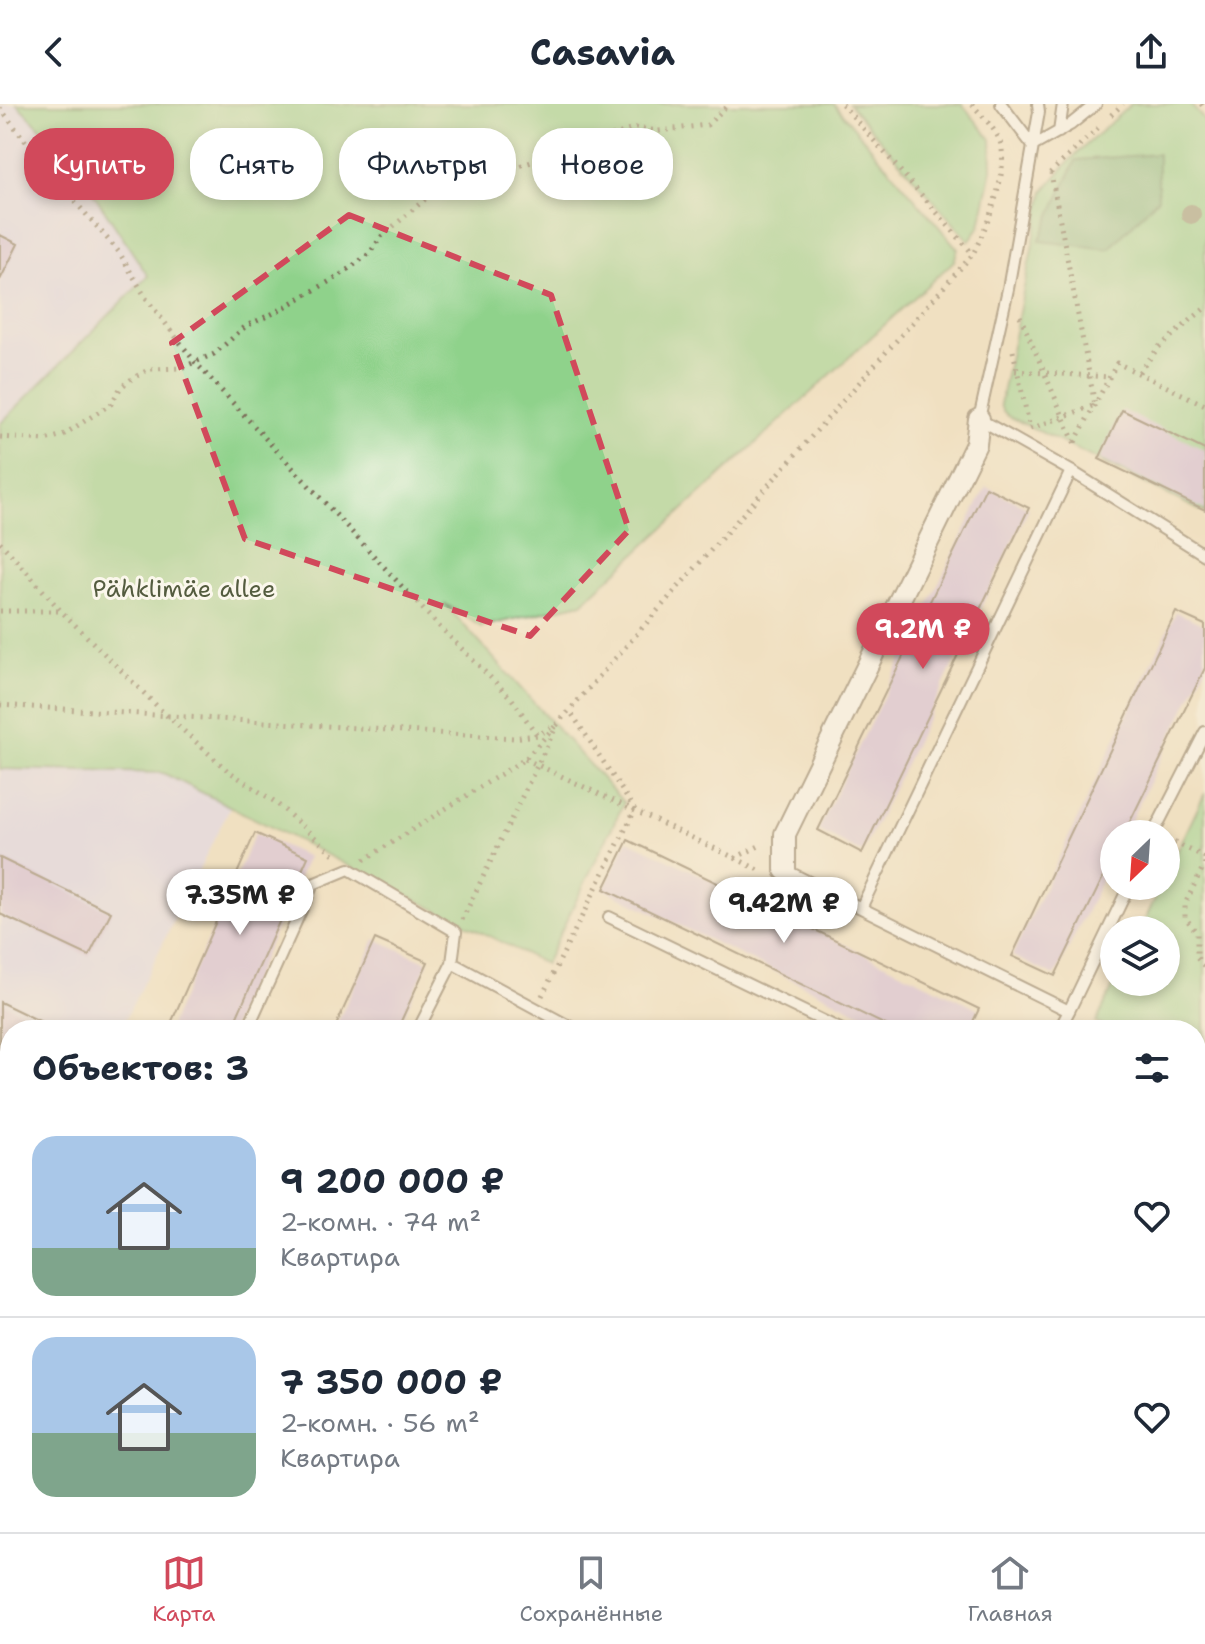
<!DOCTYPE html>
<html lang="ru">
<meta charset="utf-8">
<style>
:root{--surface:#fff;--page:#f6f6f7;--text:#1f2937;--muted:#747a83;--line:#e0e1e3;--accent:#d1495b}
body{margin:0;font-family:"Shantell Sans",sans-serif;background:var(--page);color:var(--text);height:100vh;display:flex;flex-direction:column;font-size:30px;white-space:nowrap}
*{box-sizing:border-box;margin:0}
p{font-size:26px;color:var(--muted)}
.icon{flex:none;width:44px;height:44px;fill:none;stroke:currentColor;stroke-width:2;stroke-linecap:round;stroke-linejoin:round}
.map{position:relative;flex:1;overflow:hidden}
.details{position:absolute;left:0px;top:916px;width:1206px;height:512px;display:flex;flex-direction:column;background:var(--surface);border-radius:32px 32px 0 0;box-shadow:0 4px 12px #0003}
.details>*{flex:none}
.banner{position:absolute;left:24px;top:24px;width:800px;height:72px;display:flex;gap:16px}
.needle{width:52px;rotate:205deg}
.controls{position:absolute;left:1100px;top:716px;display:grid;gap:16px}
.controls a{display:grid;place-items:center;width:80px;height:80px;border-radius:50%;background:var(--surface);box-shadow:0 4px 12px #0003;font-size:40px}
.price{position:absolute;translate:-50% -68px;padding:0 18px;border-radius:28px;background:#fff;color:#222;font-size:26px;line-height:52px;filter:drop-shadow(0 2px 4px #0008)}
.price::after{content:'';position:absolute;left:50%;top:48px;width:24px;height:18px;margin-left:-12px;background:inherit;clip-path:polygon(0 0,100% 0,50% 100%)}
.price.on{background:var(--accent);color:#fff}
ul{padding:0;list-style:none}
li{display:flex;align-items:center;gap:24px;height:200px;padding:0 32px}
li+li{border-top:2px solid var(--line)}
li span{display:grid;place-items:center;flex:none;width:224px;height:160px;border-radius:24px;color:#555}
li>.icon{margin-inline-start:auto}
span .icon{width:96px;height:96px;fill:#fffc;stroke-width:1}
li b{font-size:34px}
h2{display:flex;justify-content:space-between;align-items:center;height:96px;padding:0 32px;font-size:34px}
.tag{padding:0 28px;border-radius:32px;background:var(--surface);box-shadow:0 4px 12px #0003;font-size:28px;line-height:72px}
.tag.on{background:var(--accent);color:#fff}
header{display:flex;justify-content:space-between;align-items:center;height:104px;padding:0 32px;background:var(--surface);font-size:36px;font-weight:700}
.tab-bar{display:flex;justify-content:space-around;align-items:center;height:112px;border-top:2px solid var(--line);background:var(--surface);font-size:22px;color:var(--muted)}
.tab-bar a{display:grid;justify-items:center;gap:4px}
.tab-bar .on{color:var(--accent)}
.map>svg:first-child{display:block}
.built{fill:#dbd6f7}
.green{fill:#8fd28b;stroke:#657e54;stroke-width:2}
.forest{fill:#73b477;stroke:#576f4a;stroke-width:2}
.building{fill:#d0b8e3}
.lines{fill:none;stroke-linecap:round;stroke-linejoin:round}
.lane-casing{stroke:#7a6a57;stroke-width:14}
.street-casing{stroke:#7a6a57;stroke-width:24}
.secondary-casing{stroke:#7a6a57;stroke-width:32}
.path{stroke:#7a6a57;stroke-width:5;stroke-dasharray:2 6;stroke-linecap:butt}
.lane{stroke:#fff;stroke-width:10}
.street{stroke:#fff;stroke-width:20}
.secondary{stroke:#fce5d0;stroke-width:28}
.tree{fill:#9a977a}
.marked{fill:none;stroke:#d1495b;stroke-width:6;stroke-dasharray:16 10;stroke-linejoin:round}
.labels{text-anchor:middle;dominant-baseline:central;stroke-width:6;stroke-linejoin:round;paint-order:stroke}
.park-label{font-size:24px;fill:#545c3f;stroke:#fbf7ec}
</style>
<header><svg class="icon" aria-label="back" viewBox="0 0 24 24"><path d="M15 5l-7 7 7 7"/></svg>Casavia<svg class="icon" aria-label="share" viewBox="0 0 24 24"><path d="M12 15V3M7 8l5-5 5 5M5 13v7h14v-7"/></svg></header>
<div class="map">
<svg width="1205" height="1428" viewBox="0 0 1205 1428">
<rect width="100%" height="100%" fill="#fbf7ec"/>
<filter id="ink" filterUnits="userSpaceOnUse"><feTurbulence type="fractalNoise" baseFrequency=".0125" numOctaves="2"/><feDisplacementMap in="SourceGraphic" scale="16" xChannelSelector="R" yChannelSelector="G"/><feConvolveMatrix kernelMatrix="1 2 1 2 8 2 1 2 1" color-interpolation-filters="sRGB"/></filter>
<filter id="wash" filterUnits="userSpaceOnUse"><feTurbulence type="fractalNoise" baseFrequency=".006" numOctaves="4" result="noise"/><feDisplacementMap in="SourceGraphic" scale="32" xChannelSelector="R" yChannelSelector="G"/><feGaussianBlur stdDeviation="1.8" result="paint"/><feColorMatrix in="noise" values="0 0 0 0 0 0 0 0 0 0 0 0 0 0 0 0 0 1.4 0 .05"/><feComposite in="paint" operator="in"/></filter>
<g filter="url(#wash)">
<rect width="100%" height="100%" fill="#f0e0c1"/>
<path class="built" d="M0,0H17L70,54L149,172L0,320Z
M0,665L163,669L230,703L120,926H10V1029L0,1021Z"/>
<path class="green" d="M17,0H834L958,145L954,157L582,499L481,523L444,499L624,699L545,860L163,669L0,665V320L148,172L70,54Z
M849,0H962L991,35L992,65L980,122L969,137Z
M1131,0H1190L1205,17V409L1008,312L1002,306L1000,300L1044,87L1072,54Z
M1205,689V970L1196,966V926H1111L1096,919L1115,878H1166V826H1140L1161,782H1166V771Z
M0,1021L10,1029V1153L0,1146Z
M376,1418H522L536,1428H390Z"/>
<path class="forest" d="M1158,50V94L1109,145L1039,137L1076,56Z"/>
<g id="blocks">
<path class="building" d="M0,131L18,140L0,176Z
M1122,306L1205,346V406L1099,355Z
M986,383L1029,404L862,749L818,726Z
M1176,508L1205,521V564L1124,730H1114V751L1055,872L1012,852Z
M255,729L308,753L231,926H168Z
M628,736L979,905L969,926H896L604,785Z
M0,754L111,808L89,852L0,810Z
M375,835L428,858L397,926H334Z
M0,898L58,926H10V951L0,947Z
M1196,1036L1205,1040V1104L1196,1099Z
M0,1386L10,1391V1418H65L85,1428H0Z
M620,1418H710L731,1428H640Z
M848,1418H913L908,1428H843Z"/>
</g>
</g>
<g filter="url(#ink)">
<use href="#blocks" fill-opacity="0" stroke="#7a6a57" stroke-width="2"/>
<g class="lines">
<g class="lane-casing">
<path id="lane" d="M1001,0L1033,42
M1038,0L1039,8L1008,185L979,315L1071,367L1205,451
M1059,28L1063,0
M1033,42L1070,21L1096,0
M1153,730L1205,628
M785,766L861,804
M609,813L842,926
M1069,907L1129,782
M247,926L313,780L349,765L456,828L452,859L576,926
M418,926L452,859
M1059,926L1069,907L861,804L1071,367
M1196,997L1205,1001
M1196,1141L1205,1146
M544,1418L557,1428
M211,1428L216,1418"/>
</g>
<g class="street-casing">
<path id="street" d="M785,766V730L976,340L979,315
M0,1178L10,1185
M328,1418L341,1428"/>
</g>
<g class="secondary-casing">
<path id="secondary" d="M1196,1282L1205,1274
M1024,1428L1036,1418"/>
</g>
<path class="path" d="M842,0L973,150
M1201,0L1205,5
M0,4L50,69L119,148L146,194L195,258L432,515L512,595L537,631
M1111,11L1123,0
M1050,69L1098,24
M1020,212L1075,340
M1013,247L1030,325L1095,301L1051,69
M1015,267L1110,273
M1139,268L1159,243L1205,204
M0,333L45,336L63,331L111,300L121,283L133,274L150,265L181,264L214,250L246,222L276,208L339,172L369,150L382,132L430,91L636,24L658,27L707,21L729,0
M1075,338L1117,259L1205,301
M0,438L61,507L165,610L227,666L275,698L337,753
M0,507H60
M0,601L513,634L538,631L558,619L973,150C986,124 1012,64 999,35C993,22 981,11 972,0
M525,655L735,754L763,740
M1167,735L1205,753
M735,754L763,768
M364,756L525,655L558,619L462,816
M1205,759L1185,800V813L1197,829V854L1205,863
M542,892L635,706L570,607
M0,1100L10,1096
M0,1128L10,1136
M1196,1232L1205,1231
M1196,1245L1205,1238
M1196,1315L1205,1314
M0,1352L10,1357
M141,1418L146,1428
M367,1418L380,1427
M575,1418L588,1428
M380,1427L418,1418
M502,1428V1418
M957,1428L962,1418
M981,1428L993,1418"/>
<use href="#lane" class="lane"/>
<use href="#street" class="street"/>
<use href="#secondary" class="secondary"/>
</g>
<circle class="tree" cx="1191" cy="110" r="10"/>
</g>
<path d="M0 0H1205V1428H0ZM349,111L551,191L629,426L530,532L245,435L172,239Z" fill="#f0e0c1" fill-opacity=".55" fill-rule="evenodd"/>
<path class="marked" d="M349,111L551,191L629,426L530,532L245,435L172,239Z"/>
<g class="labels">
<g class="park-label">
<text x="184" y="485">Pähklimäe allee</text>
</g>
</g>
</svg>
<div class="controls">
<a><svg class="needle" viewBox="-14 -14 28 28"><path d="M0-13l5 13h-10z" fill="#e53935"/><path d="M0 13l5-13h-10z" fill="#747a83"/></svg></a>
<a><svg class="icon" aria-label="layers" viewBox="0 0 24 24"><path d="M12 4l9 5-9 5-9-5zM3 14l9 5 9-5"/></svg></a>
</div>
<b class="price on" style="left:923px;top:567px">9.2M ₽</b>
<b class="price" style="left:240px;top:833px">7.35M ₽</b>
<b class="price" style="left:784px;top:841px">9.42M ₽</b>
<div class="banner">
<a class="tag on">Купить</a>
<a class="tag">Снять</a>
<a class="tag">Фильтры</a>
<a class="tag">Новое</a>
</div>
<section class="details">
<h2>Объектов: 3<svg class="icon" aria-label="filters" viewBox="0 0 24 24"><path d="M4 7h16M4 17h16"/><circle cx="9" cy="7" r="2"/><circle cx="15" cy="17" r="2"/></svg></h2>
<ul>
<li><span style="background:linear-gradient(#a9c7e8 70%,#7fa58c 0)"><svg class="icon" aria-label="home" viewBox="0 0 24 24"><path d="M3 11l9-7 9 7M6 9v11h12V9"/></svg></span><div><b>9 200 000 ₽</b><p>2-комн. · 74 m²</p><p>Квартира</p></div><svg class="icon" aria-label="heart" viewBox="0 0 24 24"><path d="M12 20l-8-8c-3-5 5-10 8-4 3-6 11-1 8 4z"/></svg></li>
<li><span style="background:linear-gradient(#a9c7e8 60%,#7fa58c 0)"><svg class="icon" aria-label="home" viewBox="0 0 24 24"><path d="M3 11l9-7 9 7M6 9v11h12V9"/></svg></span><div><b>7 350 000 ₽</b><p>2-комн. · 56 m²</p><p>Квартира</p></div><svg class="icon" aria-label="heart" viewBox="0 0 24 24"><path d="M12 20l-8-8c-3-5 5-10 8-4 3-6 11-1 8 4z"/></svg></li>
</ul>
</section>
</div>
<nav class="tab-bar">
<a class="on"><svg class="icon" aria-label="map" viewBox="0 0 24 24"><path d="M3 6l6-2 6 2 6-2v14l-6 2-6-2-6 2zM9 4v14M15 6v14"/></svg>Карта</a>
<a><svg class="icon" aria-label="saved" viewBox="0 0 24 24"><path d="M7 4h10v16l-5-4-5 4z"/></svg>Сохранённые</a>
<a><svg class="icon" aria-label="home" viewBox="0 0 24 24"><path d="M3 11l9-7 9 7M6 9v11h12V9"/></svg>Главная</a>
</nav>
